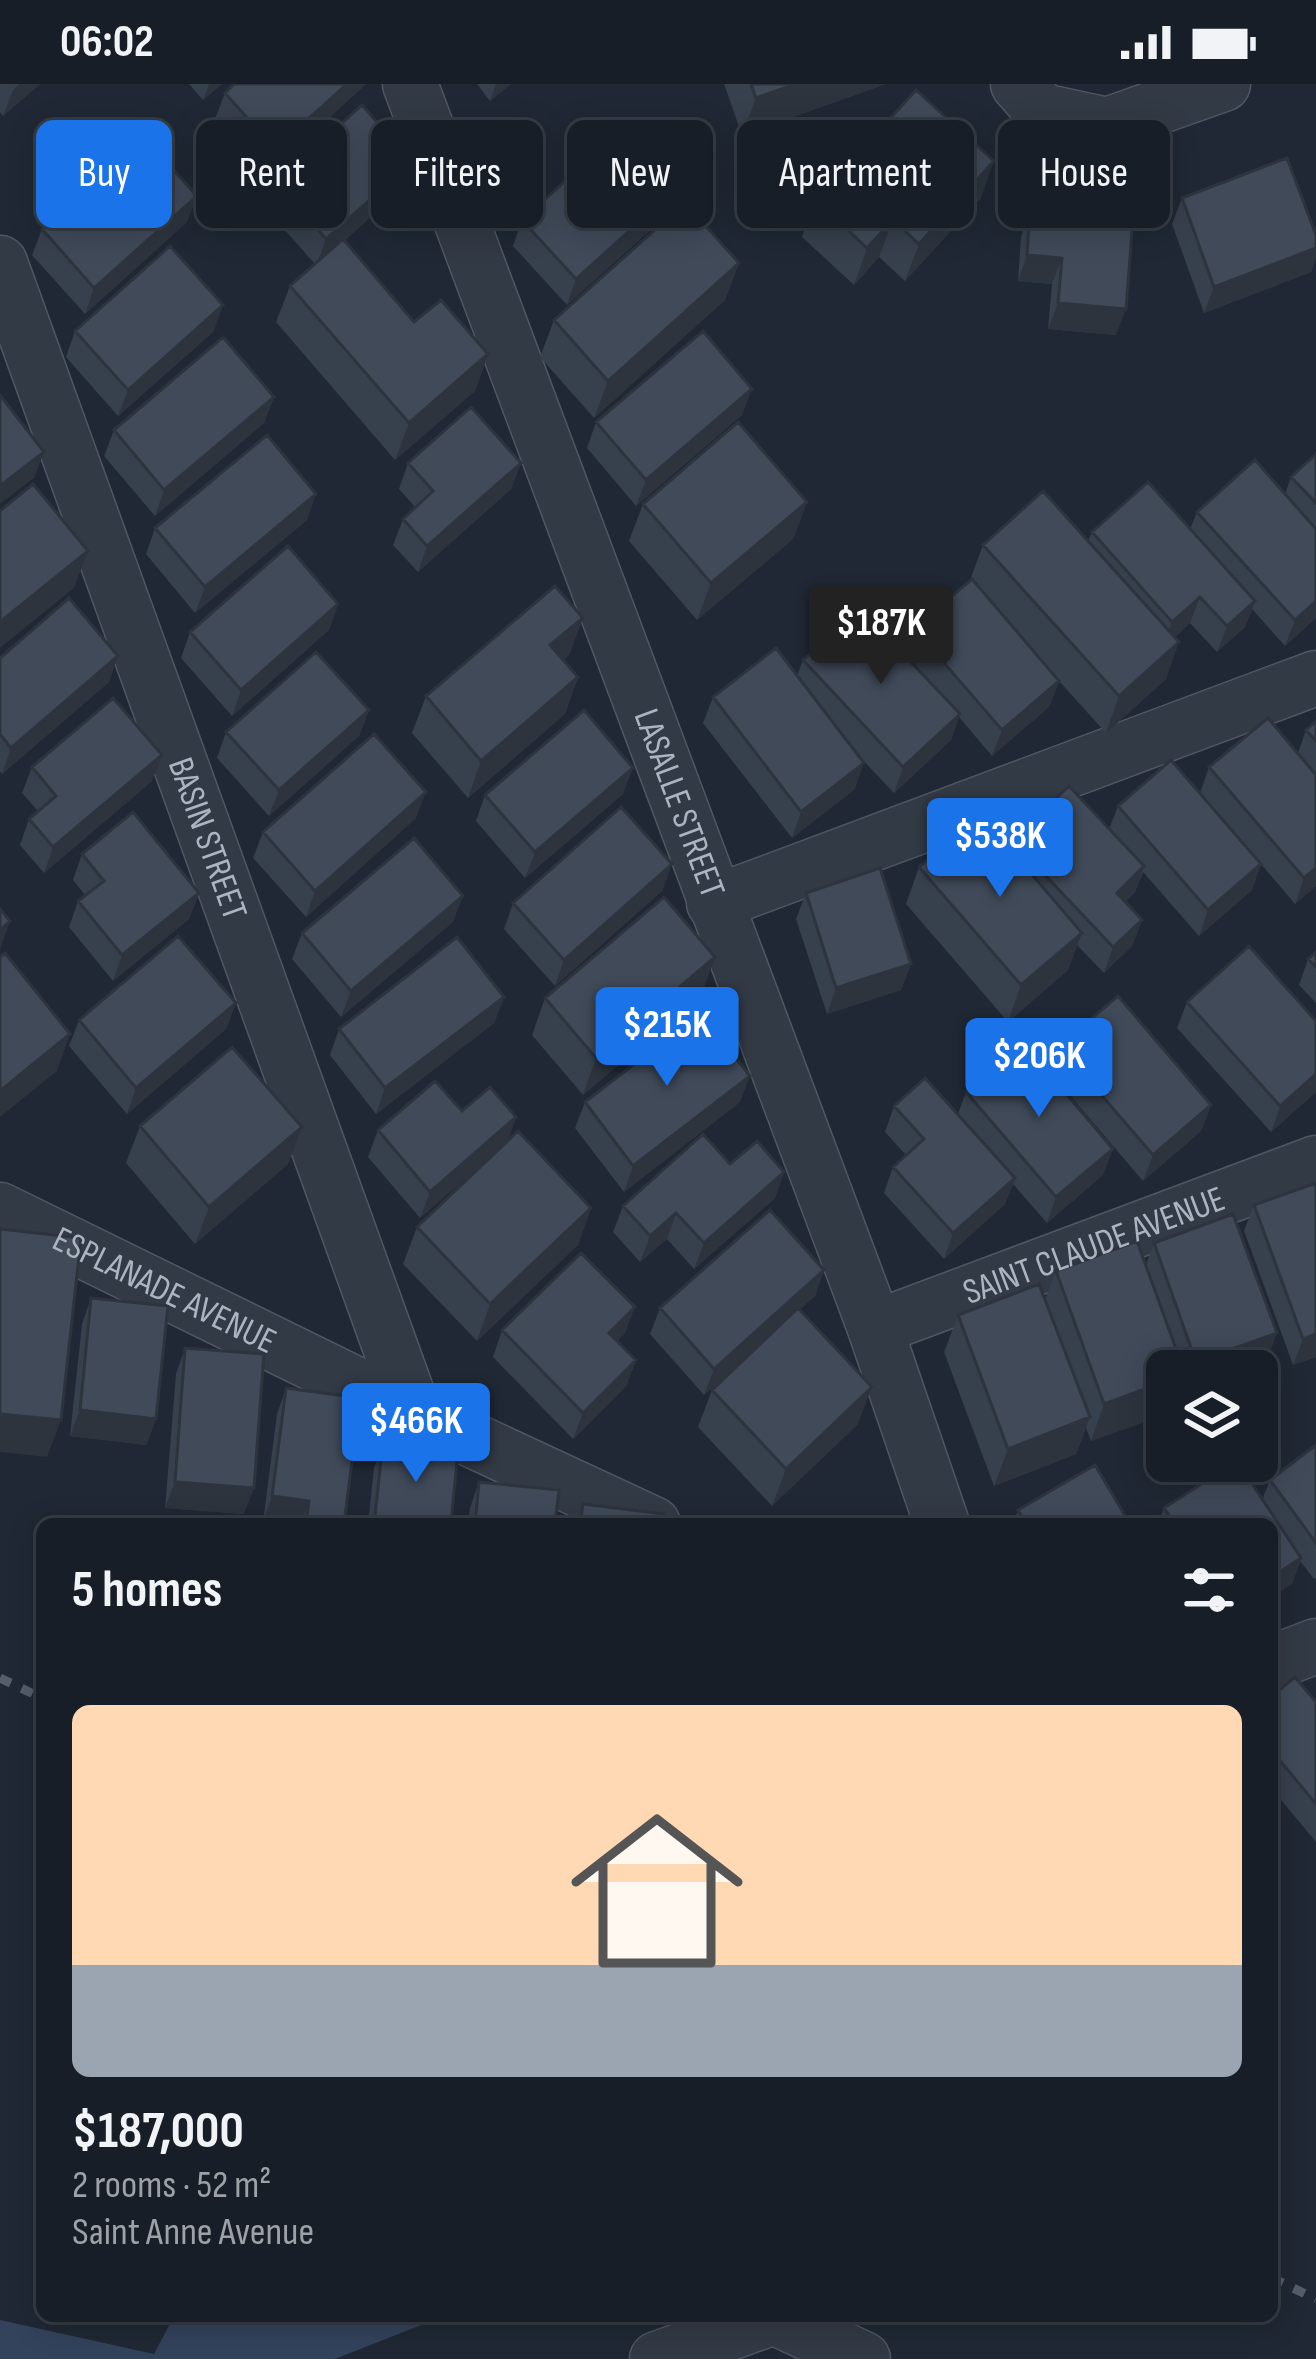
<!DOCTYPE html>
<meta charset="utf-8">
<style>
:root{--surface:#171e27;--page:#20272f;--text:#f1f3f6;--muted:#9ea2a7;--line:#363c44;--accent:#1a73e8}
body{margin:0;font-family:"Sofia Sans Condensed",sans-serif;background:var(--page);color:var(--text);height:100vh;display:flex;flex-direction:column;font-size:45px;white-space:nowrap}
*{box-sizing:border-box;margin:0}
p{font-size:39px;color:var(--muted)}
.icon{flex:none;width:66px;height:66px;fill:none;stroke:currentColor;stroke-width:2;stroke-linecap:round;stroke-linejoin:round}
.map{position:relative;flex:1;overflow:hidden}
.side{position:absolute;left:36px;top:1434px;width:1242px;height:804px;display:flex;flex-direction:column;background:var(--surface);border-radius:18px;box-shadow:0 6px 30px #0003,0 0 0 3px var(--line)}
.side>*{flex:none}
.top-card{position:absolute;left:36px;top:36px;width:1245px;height:108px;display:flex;gap:24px}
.buttons{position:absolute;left:1146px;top:1266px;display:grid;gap:24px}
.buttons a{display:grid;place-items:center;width:132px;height:132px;border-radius:18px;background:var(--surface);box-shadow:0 6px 30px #0003,0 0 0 3px var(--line);font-size:60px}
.price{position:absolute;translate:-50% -102px;padding:0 27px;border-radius:12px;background:var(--accent);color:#fff;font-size:39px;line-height:78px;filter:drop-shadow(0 3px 6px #0008)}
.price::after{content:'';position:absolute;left:50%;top:72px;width:36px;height:27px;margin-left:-18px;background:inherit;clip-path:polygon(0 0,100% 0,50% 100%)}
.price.on{background:#222;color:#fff}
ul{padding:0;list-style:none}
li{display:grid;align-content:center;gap:24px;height:636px;padding:0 36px}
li+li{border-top:3px solid var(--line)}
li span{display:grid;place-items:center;height:372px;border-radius:18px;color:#555}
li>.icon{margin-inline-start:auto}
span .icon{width:216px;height:216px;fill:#fffc;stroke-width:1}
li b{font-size:51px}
h2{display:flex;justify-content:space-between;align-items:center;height:144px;padding:0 36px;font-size:51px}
.tag{padding:0 42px;border-radius:18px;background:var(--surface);box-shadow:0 6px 30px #0003,0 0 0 3px var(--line);font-size:42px;line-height:108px}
.tag.on{background:var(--accent);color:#fff}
.status{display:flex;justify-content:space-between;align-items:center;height:84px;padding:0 60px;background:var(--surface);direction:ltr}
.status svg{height:33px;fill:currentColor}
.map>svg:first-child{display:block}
.water{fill:#33435c}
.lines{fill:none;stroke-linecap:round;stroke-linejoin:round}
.minor-casing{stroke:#505763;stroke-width:57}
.minor{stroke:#323a45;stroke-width:54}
.rail{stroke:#545e6c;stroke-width:9;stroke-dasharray:12 12;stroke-linecap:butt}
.wall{fill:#37404d}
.shaded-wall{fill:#2d343e}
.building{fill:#404a59;stroke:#2d343e;stroke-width:3}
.labels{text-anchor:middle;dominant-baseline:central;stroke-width:9;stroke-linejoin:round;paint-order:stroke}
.street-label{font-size:36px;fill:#acb4c2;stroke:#181f29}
</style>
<div class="status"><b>06:02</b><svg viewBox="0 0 49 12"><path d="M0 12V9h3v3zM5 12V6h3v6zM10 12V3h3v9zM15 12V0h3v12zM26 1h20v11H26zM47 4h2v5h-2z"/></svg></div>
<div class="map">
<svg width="1316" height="2275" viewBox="0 0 1316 2275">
<rect width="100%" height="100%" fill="#1f2834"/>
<path class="water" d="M174,2232H444L335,2275H0V2236L154,2270Z"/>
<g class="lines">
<g class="minor-casing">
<g id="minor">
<path id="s1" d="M410,0L875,1244L942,1440"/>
<path d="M1018,0L1042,27L1107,41L1223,0"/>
<path id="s2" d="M0,179L414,1329"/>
<path d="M714,819L1316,594"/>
<path id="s3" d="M0,1126L414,1329L653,1440"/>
<path id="s4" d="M875,1244L1316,1079"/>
<path d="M1272,1579L1316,1562"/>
<path d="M657,2275L774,2233L863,2275"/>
</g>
</g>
<use href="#minor" class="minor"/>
<path class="rail" d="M0,1594L42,1614
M1272,2194L1316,2215"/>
</g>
<path class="wall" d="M0,0H40L3,32L0,28Z
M189,0H222L203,16Z
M234,0H366L266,91L215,35L225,9Z
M477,0H511L490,17Z
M724,0H886L742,51Z
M412,78L403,104L344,157L414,238L488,270L475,307L395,376L276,238L290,202L315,180L266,125L276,99Z
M676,105L667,131L567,221L513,162L522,136Z
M981,114L905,197L879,173L854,201L802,153L816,116Z
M1182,114L1316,151V174L1311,188L1204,229L1172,140Z
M1030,127L1116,251L1048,245L1052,200L1018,197L1021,153Z
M187,138L85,230L32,171L42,145Z
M739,179L725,216L594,334L540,273L554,236Z
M75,247H214L118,332L66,273Z
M274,313L264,339L155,432L104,372L114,346Z
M742,331L636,422L587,364L596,338Z
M1316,370V534L1285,562L1252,525L1245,543L1217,568L1190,539L1175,553L1166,595L1106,649L1059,597L1049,623L992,672L959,633L951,656L894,709L858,671L855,705L792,754L703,639L713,613L797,592L803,576L905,570L914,544L970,496L983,461L1088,457L1092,448L1190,445L1197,428L1285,410L1291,393Z
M408,379H521L511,405L418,488L393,461L403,435L415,423L399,405Z
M807,418L793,455L697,536L629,457L643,420Z
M307,436L195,529L146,470L155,444Z
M338,520L329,546L232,632L181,574L190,548Z
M583,534L569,571L563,576L578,593L565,630L468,714L412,649L426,612Z
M0,574L109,598L2,690L0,687Z
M369,626L359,652L269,732L217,674L226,648Z
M1316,637V802L1295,820L1261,780L1252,806L1199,852L1143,788L1135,808L1125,818L1142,836L1132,862L1104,889L1077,861L1068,886L1008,938L906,820L919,783L1009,764L1012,756L1109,745L1118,722L1200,709L1209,683L1298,669L1306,646Z
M32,683L152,697L44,789L20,761L29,735L38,727L22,709Z
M623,710L525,794L476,737L485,711Z
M416,734L306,833L253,774L263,748Z
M82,770L199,809L189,835L113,897L69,843L78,817L85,811L73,796Z
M663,806L555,902L504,845L513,819Z
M806,809L911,880L901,906L827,930L796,835Z
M453,838L341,933L292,875L302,849Z
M1316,868V919L1299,901L1308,875Z
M702,910L583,1011L532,951L545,914Z
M504,913L494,939L376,1030L330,971L339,945Z
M1187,918L1316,937V1008L1271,1048L1177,944Z
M236,919L226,945L127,1030L69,962L79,936Z
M1059,962L1211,1021L1201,1047L1143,1097L1050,988Z
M966,1008L1103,1091L1047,1139L1013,1100L1005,1120L944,1175L884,1109L893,1083L906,1071L885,1048L894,1022L958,1030Z
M585,1018H740L624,1108L575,1044Z
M462,1027L516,1033L508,1056L591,1124L578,1161L477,1257L403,1180L417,1143L486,1077L420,1134L368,1073L378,1046Z
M140,1042L302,1043L288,1080L195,1160L126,1079Z
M730,1080L784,1088L775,1114L694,1185L667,1155L640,1178L613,1148L623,1122Z
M1316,1099V1273L1293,1281L1244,1147L1254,1121Z
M1154,1159L1267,1275L1235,1287H1167V1330L1091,1357L1086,1344L1076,1370L994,1402L944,1268L958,1231L1045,1216L1056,1187L1146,1181Z
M824,1186L815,1212L799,1226L858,1340L772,1422L698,1343L712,1306L754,1266L704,1311L650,1250L660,1224Z
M91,1214L156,1335L146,1361L70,1352L82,1240Z
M502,1246L625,1249L617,1257L636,1276L626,1302L573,1355L493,1273Z
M185,1264L244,1430L165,1424L176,1290Z
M286,1304L344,1440H276L263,1438L277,1330Z
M383,1358L451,1440H368L374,1384Z
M1316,1361V1494L1314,1495L1300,1477L1292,1500L1272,1440H1158L1164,1424L1262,1416L1270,1396Z
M479,1398L555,1440H468L470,1424Z
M1018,1426L1130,1440H1013Z
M1272,1612L1316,1618V1758L1272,1705Z"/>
<path class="shaded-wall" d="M19,0H40L3,32L13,6Z
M209,0H222L203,16Z
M347,0H366L266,91L275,65Z
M496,0H511L490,17Z
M796,0H886L742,51L756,14Z
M994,77L981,114L905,197L919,160Z
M412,78L403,104L316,182L326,155Z
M676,105L667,131L567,221L576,195Z
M197,112L187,138L85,230L94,204Z
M893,136L879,173L854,201L867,164Z
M1316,164V174L1311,188L1204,229L1214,203Z
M1027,171L1062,174L1052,200L1018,197Z
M739,179L725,216L594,334L608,297Z
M1058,219L1126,225L1116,251L1048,245Z
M223,221L214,247L118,332L128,306Z
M488,270L475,307L395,376L409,339Z
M752,305L742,331L636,422L646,396Z
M274,313L264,339L155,432L164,406Z
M44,368L34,394L0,420V402Z
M521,379L511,405L418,488L427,462Z
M316,410L307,436L195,529L205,503Z
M807,418L793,455L697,536L711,499Z
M88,467L74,504L0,564V538Z
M1200,513L1190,539L1162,564L1172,538Z
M1255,517L1245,543L1217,568L1227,542Z
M1316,517V534L1285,562L1295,536Z
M338,520L329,546L232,632L241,606Z
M583,534L569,571L537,598L550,561Z
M1179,558L1166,595L1106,649L1119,612Z
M118,572L109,598L2,690L11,664Z
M578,593L565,630L468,714L481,677Z
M1059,597L1049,623L992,672L1002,646Z
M369,626L359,652L269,732L279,706Z
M960,630L951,656L894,709L903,683Z
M162,671L152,697L44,789L53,763Z
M864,679L855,705L792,754L801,728Z
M633,684L623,710L525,794L535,768Z
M426,708L416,734L306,833L315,807Z
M672,780L663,806L555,902L564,876Z
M1261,780L1252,806L1199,852L1208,826Z
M1144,782L1135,808L1107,835L1117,809Z
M1316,784V802L1295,820L1304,794Z
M199,809L189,835L113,897L122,871Z
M463,812L453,838L341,933L351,907Z
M1142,836L1132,862L1104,889L1113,863Z
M10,837L0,866V846Z
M1082,849L1068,886L1008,938L1021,901Z
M715,873L702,910L583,1011L596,974Z
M911,880L901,906L827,930L836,904Z
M504,913L494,939L376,1030L385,1004Z
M236,919L226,945L127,1030L136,1004Z
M70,950L57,987L0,1033V1007Z
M1316,990V1008L1271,1048L1280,1022Z
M750,992L740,1018L624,1108L633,1082Z
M1211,1021L1201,1047L1143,1097L1153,1071Z
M516,1033L507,1059L420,1134L430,1108Z
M302,1043L288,1080L195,1160L209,1123Z
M1113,1065L1103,1091L1047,1139L1056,1113Z
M784,1088L775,1114L694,1185L704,1159Z
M1015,1094L1005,1120L944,1175L953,1149Z
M591,1124L578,1161L477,1257L490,1220Z
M676,1129L667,1155L640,1178L650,1152Z
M824,1186L815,1212L704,1311L714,1285Z
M635,1223L625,1249L599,1275L609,1249Z
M1277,1249L1267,1275L1235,1287H1193L1196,1278Z
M1316,1250V1273L1293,1281L1303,1255Z
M636,1276L626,1302L573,1355L583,1329Z
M1167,1297V1330L1091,1357L1104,1320Z
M872,1303L858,1340L772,1422L786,1385Z
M80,1326L156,1335L146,1361L70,1352Z
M0,1330L61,1336L47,1373L0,1368Z
M1090,1333L1076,1370L994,1402L1008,1365Z
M175,1398L254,1404L244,1430L165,1424Z
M272,1412L309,1417L301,1440L263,1438Z
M1301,1474L1292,1500L1272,1513V1493Z"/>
<path class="building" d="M234,0H347L275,65L225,9Z
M751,0H796L756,14Z
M916,6L994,77L919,160L893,136L867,164L816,116Z
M362,21L412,78L326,155L276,99Z
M623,45L676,105L576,195L522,136Z
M144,53L197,112L94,204L42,145Z
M1287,74L1316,151V164L1214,203L1182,114Z
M685,119L739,179L608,297L554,236Z
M1030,127L1133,134L1126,225L1058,219L1062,174L1027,171Z
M343,155L414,238L441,216L488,270L409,339L290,202Z
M170,162L223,221L128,306L75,247Z
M703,247L752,305L646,396L596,338Z
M223,253L274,313L164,406L114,346Z
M0,311L44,368L0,402Z
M471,323L521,379L427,462L403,435L433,407L408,379Z
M738,338L807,418L711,499L643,420Z
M267,351L316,410L205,503L155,444Z
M1316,370V419L1291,393Z
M1255,376L1316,445V517L1295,536L1197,428Z
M1148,398L1255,517L1227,542L1200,513L1172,538L1092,448Z
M33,400L88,467L0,538V427Z
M1043,407L1179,558L1119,612L983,461Z
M288,462L338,520L241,606L190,548Z
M972,495L1059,597L1002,646L914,544Z
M555,502L583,534L550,561L578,593L481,677L426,612Z
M69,514L118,572L11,664L0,650V574Z
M859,523L960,630L903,683L803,576Z
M776,564L864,679L801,728L713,613Z
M316,568L369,626L279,706L226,648Z
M113,614L162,671L53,763L29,735L56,712L32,683Z
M584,626L633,684L535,768L485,711Z
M1268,634L1316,691V784L1304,794L1209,683Z
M1316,637V657L1306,646Z
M374,650L426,708L315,807L263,748Z
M1171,676L1261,780L1208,826L1118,722Z
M1069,702L1144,782L1117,809L1142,836L1113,863L1012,756Z
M621,723L672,780L564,876L513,819Z
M133,728L199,809L122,871L78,817L104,797L82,770Z
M980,730L1082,849L1021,901L919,783Z
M414,754L463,812L351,907L302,849Z
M880,784L911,880L836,904L806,809Z
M664,813L715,873L596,974L545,914Z
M0,825L10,837L0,846Z
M178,852L236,919L136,1004L79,936Z
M457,853L504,913L385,1004L339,945Z
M1249,862L1316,937V990L1280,1022L1187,918Z
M1316,868V883L1308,875Z
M5,869L70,950L0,1007V873Z
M1118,912L1211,1021L1153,1071L1059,962Z
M701,929L750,992L633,1082L585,1018Z
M1023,959L1113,1065L1056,1113L966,1008Z
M232,963L302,1043L209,1123L140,1042Z
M925,994L1015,1094L953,1149L893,1083L924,1055L894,1022Z
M435,997L462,1027L490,1003L516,1033L430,1108L378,1046Z
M518,1047L591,1124L490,1220L417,1143Z
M703,1050L730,1080L757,1057L784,1088L704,1159L676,1129L650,1152L623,1122Z
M1316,1099V1250L1303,1255L1254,1121Z
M770,1126L824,1186L714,1285L660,1224Z
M1233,1130L1277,1249L1196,1278L1154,1159Z
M0,1145L81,1154L61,1336L0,1330Z
M1137,1157L1184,1287H1167V1297L1104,1320L1056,1187Z
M581,1169L635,1223L609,1249L636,1276L583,1329L502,1246Z
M1039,1200L1090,1333L1008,1365L958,1231Z
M91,1214L168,1222L156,1335L80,1326Z
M798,1224L872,1303L786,1385L712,1306Z
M185,1264L264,1270L254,1404L175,1398Z
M286,1304L360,1314L344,1440H306L309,1417L272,1412Z
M383,1358L458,1366L451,1440H374Z
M1316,1361V1459L1270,1396Z
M1237,1377L1301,1474L1272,1493V1440H1175L1164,1424Z
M1095,1381L1130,1440H1026L1018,1426Z
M479,1398L559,1406L555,1440H475Z
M583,1420L664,1430L662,1440H580Z
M1295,1593L1316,1618V1720L1272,1667V1612Z"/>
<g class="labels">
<g class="street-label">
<text stroke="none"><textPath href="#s1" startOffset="768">LASALLE STREET</textPath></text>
<text stroke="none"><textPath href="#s2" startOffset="612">BASIN STREET</textPath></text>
<text stroke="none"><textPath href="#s4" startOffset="234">SAINT CLAUDE AVENUE</textPath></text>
<text stroke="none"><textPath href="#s3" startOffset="183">ESPLANADE AVENUE</textPath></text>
</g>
</g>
</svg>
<div class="buttons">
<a><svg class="icon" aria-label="layers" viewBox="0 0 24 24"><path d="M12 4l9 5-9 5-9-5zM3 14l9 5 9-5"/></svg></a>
</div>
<b class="price on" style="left:881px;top:603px">$187K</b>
<b class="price" style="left:1000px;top:816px">$538K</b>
<b class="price" style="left:667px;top:1005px">$215K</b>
<b class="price" style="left:1039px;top:1036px">$206K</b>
<b class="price" style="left:416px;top:1401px">$466K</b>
<div class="top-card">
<a class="tag on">Buy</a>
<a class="tag">Rent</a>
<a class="tag">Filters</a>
<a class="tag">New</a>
<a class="tag">Apartment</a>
<a class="tag">House</a>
</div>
<section class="side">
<h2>5 homes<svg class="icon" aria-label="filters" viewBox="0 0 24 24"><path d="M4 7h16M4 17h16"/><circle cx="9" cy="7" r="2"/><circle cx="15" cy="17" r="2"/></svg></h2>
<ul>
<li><span style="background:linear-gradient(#ffd9b3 70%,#9aa5b1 0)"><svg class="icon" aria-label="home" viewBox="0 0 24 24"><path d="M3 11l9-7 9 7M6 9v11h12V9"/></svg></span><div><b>$187,000</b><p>2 rooms · 52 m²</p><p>Saint Anne Avenue</p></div></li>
</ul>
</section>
</div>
